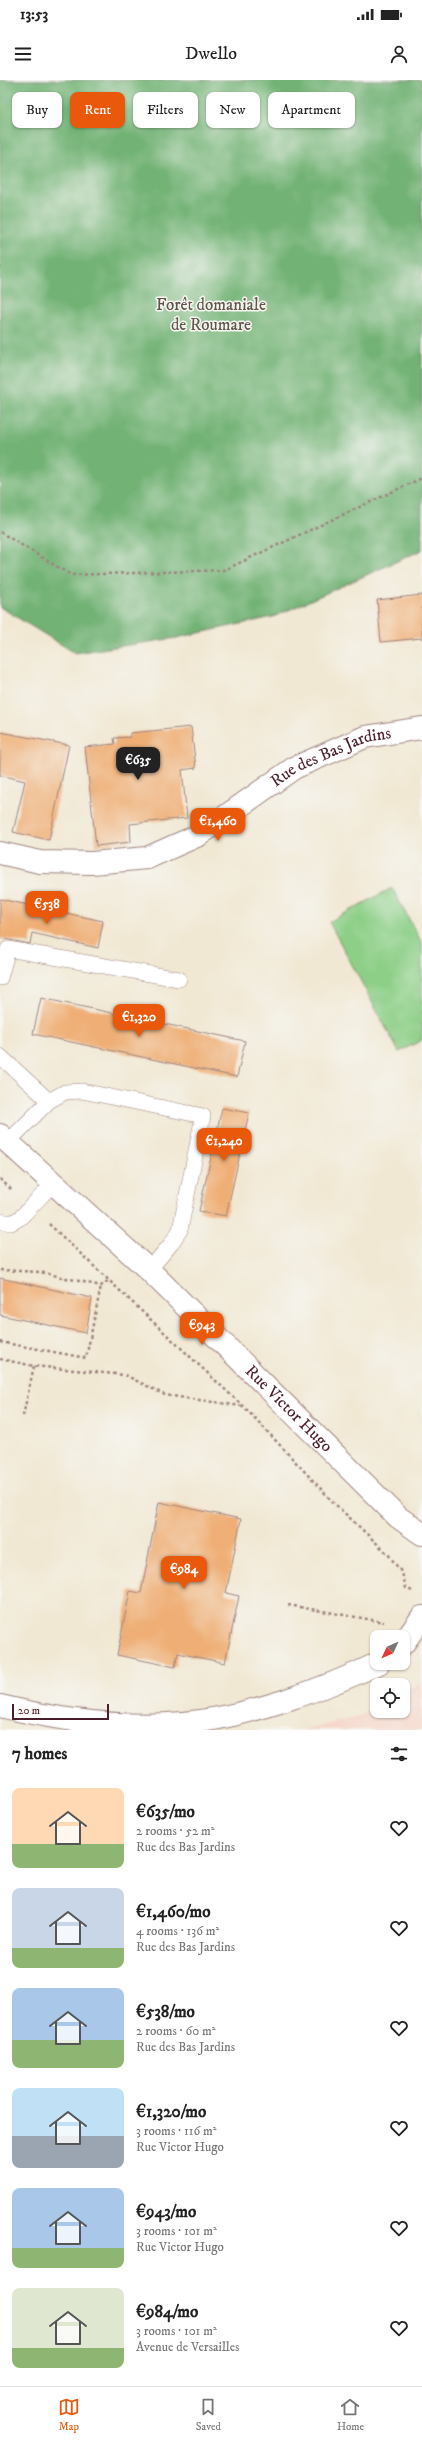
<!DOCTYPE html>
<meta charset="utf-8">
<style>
:root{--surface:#fff;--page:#f6f6f6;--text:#222;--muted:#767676;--line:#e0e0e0;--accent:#ea580c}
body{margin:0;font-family:"IM FELL DW Pica",serif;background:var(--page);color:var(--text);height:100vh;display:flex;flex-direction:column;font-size:15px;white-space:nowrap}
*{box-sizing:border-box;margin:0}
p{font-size:13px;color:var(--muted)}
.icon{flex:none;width:22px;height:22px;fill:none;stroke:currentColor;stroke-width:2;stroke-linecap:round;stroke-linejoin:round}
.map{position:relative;height:1650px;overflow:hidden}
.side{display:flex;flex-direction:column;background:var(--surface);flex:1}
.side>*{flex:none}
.top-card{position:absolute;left:12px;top:12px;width:398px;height:36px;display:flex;gap:8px}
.needle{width:26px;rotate:226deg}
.fabs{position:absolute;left:370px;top:1550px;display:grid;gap:8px}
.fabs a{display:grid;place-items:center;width:40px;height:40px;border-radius:8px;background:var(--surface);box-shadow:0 1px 3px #0004;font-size:20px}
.scale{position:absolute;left:12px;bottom:10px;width:97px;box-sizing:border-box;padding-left:4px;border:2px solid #4a1f2b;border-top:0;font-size:11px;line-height:14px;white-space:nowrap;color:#4a1f2b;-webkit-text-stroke:3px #f6f6f2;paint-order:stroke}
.price{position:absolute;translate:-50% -34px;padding:0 9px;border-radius:8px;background:var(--accent);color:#fff;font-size:13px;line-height:26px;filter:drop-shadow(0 1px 2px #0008)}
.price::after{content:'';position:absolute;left:50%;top:24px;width:12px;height:9px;margin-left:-6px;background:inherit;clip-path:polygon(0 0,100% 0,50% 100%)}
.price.on{background:#222;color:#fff}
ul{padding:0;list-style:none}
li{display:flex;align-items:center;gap:12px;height:100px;padding:0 12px}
li span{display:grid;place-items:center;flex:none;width:112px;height:80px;border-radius:8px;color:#555}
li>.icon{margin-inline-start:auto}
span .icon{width:48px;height:48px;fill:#fffc;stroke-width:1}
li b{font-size:17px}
h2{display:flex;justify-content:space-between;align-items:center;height:48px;padding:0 12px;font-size:17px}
.tag{padding:0 14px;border-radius:8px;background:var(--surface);box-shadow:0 1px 3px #0004;font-size:14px;line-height:36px}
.tag.on{background:var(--accent);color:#fff}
.status{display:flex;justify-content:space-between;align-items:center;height:28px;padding:0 20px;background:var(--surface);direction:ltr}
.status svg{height:11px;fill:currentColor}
header{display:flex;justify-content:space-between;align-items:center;height:52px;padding:0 12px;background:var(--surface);font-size:18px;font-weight:600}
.menu{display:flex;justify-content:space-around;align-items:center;height:56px;border-top:1px solid var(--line);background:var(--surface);font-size:11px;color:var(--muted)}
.menu a{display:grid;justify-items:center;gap:2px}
.menu .on{color:var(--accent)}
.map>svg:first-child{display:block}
.built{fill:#f6d2c4}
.green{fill:#8dcf87;stroke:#6c7759}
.forest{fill:#72b274;stroke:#5e6850}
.building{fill:#efae75}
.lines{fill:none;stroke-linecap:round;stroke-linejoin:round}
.service-casing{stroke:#9e847f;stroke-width:16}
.minor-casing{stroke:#9e847f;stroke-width:24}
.tertiary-casing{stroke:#9e847f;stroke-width:24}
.path{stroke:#9e847f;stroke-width:2.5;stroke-dasharray:3 3;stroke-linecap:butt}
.service{stroke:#fff;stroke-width:15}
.minor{stroke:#fff;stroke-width:22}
.tertiary{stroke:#fff;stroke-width:22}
.labels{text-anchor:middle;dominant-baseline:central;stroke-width:3;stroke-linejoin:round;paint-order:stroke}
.park-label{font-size:17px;fill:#5e5447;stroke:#f6f6f2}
.street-label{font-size:17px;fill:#4a1f2b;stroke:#f6f6f2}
</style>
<div class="status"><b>13:53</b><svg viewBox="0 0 49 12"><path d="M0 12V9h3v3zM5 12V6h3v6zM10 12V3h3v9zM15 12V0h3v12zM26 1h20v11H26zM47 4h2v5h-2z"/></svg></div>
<header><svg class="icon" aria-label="menu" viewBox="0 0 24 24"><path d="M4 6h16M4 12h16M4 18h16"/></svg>Dwello<svg class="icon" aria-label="person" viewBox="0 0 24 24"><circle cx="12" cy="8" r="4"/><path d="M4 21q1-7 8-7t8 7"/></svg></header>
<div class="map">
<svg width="422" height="1650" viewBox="0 0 422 1650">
<rect width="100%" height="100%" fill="#f6f6f2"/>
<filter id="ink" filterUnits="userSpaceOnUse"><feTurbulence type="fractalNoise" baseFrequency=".025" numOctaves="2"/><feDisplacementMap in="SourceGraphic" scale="8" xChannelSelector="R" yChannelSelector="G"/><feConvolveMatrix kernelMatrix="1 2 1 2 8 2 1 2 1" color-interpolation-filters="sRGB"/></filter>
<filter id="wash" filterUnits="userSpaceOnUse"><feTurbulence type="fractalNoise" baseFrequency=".012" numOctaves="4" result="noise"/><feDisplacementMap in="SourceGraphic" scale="16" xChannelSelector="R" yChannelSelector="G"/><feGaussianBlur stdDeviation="0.9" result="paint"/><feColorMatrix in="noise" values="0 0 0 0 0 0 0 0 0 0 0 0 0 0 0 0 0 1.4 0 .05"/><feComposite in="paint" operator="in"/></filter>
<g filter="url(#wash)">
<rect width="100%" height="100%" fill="#f1e8d3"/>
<path class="built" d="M422,1602V1650H303L358,1637L377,1627V1631H403V1612Z"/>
<path class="green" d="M392,808L422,863V960L399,972L329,842Z"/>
<path class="forest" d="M0,0H422V470L273,537L176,558L75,573L0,527Z"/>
<g id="blocks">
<path class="building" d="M422,515V558L381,562L377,520Z
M191,647L196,688L182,690L187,738L130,744L131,762L96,766L85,667L115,664L114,658L130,657V653Z
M0,652L69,665L49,760L13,752L25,701L0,695Z
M0,819L103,841L98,868L32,853L30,864L0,858Z
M41,918L245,961L237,997L33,954Z
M222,1028L249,1033L226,1136L199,1131Z
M0,1198L92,1218L86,1253L0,1235Z
M159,1422L241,1439L226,1513L239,1516L225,1583L178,1573L175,1587L117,1575L130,1511L141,1513Z"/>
</g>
</g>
<g filter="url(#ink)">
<use href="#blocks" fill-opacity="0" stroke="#9e847f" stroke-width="1"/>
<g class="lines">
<g class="service-casing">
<path id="service" d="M0,898L8,869L179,899
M0,976L49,1021
M8,1062L49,1021L65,1012L82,1011L203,1036L180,1150L171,1164L149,1190
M0,1141L11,1143L20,1138L54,1103"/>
</g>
<g class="minor-casing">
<g id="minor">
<path id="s1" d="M0,773L40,782L92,783L147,778L199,755L294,688L365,657L422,648"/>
<path d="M403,1564L422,1537"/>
<path d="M0,1626C59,1640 122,1649 183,1643C244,1638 325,1609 379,1583"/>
</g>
</g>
<g class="tertiary-casing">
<g id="tertiary">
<path id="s2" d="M0,1055L149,1190L398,1437L422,1454"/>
</g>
</g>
<path class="path" d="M0,452L71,495L224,490L422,398
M0,1099L13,1111
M49,1144L249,1332L334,1423L388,1474L402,1493L406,1508L412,1511
M0,1190L40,1192L101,1206L109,1200
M0,1262L86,1278L101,1206
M0,1279L34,1286L125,1295L165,1315L241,1326
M23,1336L34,1286
M288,1525L384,1542"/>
<use href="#service" class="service"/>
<use href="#minor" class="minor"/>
<use href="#tertiary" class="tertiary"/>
</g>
</g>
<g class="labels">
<g class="park-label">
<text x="211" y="225">Forêt domaniale<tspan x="211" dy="20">de Roumare</tspan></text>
</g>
<g class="street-label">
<text stroke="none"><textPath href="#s1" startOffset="360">Rue des Bas Jardins</textPath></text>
<text stroke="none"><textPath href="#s2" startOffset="398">Rue Victor Hugo</textPath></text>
</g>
</g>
</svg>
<div class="fabs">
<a><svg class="needle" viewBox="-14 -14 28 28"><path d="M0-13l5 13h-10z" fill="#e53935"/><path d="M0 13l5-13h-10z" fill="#767676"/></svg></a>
<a><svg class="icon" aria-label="locate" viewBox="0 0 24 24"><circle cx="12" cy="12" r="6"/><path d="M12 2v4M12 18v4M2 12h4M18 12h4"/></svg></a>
</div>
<div class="scale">20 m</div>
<b class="price on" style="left:138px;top:701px">€635</b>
<b class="price" style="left:218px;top:762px">€1,460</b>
<b class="price" style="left:47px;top:845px">€538</b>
<b class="price" style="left:139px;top:958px">€1,320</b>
<b class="price" style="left:224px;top:1082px">€1,240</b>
<b class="price" style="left:202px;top:1266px">€943</b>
<b class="price" style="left:184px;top:1510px">€984</b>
<div class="top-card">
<a class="tag">Buy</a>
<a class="tag on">Rent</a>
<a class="tag">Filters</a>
<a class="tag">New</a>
<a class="tag">Apartment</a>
</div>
</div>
<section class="side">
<h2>7 homes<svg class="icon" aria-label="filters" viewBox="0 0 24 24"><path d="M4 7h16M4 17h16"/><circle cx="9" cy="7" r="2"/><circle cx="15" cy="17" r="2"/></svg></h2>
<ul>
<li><span style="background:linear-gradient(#ffd9b3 70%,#8fb573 0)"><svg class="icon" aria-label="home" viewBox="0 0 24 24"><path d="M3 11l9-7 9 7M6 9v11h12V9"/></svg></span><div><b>€635/mo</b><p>2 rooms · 52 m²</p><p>Rue des Bas Jardins</p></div><svg class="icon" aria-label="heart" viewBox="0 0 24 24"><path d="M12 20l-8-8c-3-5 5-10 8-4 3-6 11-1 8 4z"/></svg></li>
<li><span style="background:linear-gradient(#c9d6e8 75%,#8fb573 0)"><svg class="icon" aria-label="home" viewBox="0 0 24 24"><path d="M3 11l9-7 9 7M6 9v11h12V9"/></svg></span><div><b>€1,460/mo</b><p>4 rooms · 136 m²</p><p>Rue des Bas Jardins</p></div><svg class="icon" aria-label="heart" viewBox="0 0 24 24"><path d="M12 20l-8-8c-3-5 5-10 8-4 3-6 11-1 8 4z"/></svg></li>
<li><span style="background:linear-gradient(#a9c7e8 65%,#8fb573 0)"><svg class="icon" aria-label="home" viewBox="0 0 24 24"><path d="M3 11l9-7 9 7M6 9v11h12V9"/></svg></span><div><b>€538/mo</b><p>2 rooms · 60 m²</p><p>Rue des Bas Jardins</p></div><svg class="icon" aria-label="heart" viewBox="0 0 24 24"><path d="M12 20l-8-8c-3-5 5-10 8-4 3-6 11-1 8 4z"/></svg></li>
<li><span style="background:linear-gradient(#bfe0f5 60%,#9aa5b1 0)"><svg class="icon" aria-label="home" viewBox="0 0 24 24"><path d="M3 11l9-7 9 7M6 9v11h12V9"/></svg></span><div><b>€1,320/mo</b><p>3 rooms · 116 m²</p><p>Rue Victor Hugo</p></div><svg class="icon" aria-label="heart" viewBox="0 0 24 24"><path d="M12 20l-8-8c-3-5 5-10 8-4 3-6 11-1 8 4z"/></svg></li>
<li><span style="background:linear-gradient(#a9c7e8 75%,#8fb573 0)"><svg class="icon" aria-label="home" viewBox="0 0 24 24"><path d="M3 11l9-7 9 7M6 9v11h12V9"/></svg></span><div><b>€943/mo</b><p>3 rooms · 101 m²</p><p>Rue Victor Hugo</p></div><svg class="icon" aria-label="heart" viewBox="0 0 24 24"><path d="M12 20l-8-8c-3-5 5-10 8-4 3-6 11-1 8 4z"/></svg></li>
<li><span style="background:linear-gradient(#dfe7d0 75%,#8fb573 0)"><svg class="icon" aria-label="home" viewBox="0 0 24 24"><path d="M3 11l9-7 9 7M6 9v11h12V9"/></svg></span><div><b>€984/mo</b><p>3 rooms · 101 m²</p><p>Avenue de Versailles</p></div><svg class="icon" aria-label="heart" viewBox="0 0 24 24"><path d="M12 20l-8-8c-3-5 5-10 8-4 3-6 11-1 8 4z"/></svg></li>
</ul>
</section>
<nav class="menu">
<a class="on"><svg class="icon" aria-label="map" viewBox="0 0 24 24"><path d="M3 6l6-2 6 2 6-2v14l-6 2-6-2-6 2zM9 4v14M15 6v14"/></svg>Map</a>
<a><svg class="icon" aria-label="saved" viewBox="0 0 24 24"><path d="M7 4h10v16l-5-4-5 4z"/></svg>Saved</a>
<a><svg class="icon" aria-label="home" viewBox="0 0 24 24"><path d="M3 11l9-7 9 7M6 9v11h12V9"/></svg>Home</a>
</nav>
